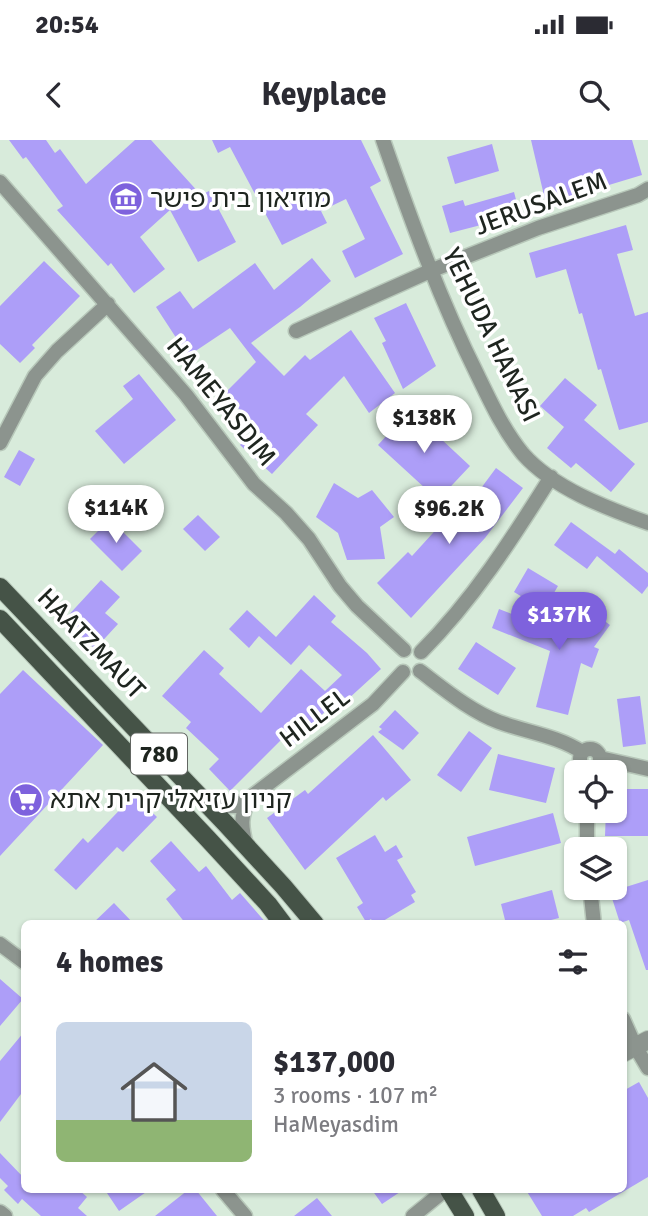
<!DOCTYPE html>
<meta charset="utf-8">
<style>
:root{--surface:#fff;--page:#f7f7f7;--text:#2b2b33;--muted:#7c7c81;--accent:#7e62dd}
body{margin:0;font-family:Signika,"Noto Sans Hebrew",sans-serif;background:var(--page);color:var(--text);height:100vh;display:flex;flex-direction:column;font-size:26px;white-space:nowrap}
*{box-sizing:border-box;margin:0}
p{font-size:23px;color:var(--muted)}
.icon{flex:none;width:38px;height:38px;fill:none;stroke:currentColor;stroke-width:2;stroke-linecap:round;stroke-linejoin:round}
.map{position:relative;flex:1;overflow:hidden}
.sheet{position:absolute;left:21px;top:780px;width:606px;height:273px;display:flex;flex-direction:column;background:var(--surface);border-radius:10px;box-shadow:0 2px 5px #0004}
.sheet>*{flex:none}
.tools{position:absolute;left:564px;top:620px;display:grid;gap:14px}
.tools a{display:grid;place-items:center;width:63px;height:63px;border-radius:10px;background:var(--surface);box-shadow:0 2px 5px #0004;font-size:35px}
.price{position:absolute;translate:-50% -60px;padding:0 16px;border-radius:24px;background:#fff;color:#222;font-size:23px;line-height:46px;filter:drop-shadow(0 2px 4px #0008)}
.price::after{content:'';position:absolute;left:50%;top:42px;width:21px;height:16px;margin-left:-10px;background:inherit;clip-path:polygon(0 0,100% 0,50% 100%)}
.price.current{background:var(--accent);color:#fff}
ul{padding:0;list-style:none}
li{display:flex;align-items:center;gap:21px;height:175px;padding:0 35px}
li span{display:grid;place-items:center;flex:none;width:196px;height:140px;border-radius:10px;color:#555}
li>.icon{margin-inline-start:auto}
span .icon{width:84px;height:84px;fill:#fffc;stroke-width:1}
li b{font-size:30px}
h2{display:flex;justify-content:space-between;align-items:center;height:84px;padding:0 35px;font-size:30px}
.status{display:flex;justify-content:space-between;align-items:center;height:49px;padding:0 35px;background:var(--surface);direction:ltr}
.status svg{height:19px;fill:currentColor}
header{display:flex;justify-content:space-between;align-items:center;height:91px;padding:0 35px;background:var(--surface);font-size:32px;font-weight:700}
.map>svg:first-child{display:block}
.building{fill:#ad9ef8}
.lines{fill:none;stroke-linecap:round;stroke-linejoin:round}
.minor-casing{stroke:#b7c7b9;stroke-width:17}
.tertiary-casing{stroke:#b7c7b9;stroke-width:20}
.primary-casing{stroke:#b7c7b9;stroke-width:20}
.minor{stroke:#8c948e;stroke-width:14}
.tertiary{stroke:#8c948e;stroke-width:18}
.primary{stroke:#455347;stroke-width:18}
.labels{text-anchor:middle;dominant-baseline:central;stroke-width:7;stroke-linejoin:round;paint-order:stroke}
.shield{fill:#fff;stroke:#626662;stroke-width:2}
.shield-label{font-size:24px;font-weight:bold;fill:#1e251f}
.poi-label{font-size:26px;fill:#1e251f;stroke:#fff;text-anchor:start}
.street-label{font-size:26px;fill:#1e251f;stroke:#fff}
</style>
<div class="status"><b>20:54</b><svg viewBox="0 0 49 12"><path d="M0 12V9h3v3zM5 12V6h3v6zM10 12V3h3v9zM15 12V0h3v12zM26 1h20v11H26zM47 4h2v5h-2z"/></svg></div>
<header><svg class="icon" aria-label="back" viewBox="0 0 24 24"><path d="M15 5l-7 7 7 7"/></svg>Keyplace<svg class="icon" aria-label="search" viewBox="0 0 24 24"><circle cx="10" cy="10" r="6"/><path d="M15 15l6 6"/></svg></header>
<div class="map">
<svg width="648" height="1076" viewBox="0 0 648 1076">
<rect width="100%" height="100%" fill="#d8ebdb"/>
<path class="building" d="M9,0H46L55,13L60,9L86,44L135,0H151L201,55L209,51L236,102L198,122L170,70L140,97L165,129L134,153L111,123L108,126L57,70L63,66L26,17L23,19Z
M212,0H361L381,41L370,47L403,114L355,138L342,111L365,99L346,59L321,71L327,83L282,105L230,7L218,13Z
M531,0H632L642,35L546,64Z
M492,4L499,31L455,44L447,17Z
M514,52L520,75L450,93L442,66L463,60L465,66Z
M626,85L633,110L617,114L635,176L648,172V282L619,290L601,229L598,230L582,173L579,174L566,129L536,138L529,113Z
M312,118L331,141L300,167L251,203L284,236L305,215L310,220L351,190L395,253L369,273L344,236L306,274L318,285L272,334L240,305L257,287L224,254L256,222L230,188L188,216L156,167L180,151L193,169L255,123L274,150Z
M44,121L80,156L32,205L35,208L20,223L0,204V166Z
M406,163L436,226L403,249L382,203L386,201L374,178Z
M139,234L176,280L124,324L95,291L133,259L123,246Z
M565,238L597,265L584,280L635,324L611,352L576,323L571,328L547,308L564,287L540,266Z
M410,270L470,326L438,360L378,305Z
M19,310L35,319L20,346L4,337Z
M496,328L523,348L485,398L411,478L377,443L408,412L412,416L442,383L450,390Z
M334,343L358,358L372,350L394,377L380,387L385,419L347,420L338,393L316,377Z
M198,375L220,397L205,411L183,389Z
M110,379L142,411L122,431L90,399Z
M571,382L615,414L619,409L648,433V446L642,454L597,416L587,429L554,405Z
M528,428L558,446L544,470L514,452Z
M101,440L120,457L105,473L118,484L95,509L64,480Z
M314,455L336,476L331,482L367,513L381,529L347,560L341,554L295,604L285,596L230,651L209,629L219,619L186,588L191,582L162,556L204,510L224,528L219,534L261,573L301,529L325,551L342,535L309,505L291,525L259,496L249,508L229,489L247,470L276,497Z
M580,463L610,485L594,507L599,509L592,528L581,523L568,575L536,567L550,511L492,488L499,469L570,497L575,488L565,483Z
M476,502L516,528L498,555L458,529Z
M23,530L103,605L0,716V554Z
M640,556L646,604L623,607L617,559Z
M395,570L419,593L403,610L378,592L382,589L379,587Z
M469,591L492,608L461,652L437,635Z
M373,595L411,640L386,661L383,657L305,730L267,678L305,650L308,654Z
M498,614L555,628L546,663L489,650Z
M614,649H648V696H605L606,670H614Z
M134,655L157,677L123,712L117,707L76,750L54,730L83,698L88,703Z
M553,673L561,703L475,726L467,697Z
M375,695L385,712L396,705L403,717L397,720L416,752L411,755L415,762L378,784H374L371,779L366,782L357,767L363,763L336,718Z
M171,701L199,732L206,726L232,760L240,753L267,784H186L166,759L176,750L150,721Z
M648,740V830H646L629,780L620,783L610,752Z
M552,750L559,778L535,784H506L501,764Z
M114,763L134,784H92Z
M0,839L23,859L0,886Z
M24,892V950L0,982V921Z
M639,942L648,958V1037L589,1072L586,1068L573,1076H542L526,1050H623V951Z
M0,1013L24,1038V1050H79L87,1057L78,1068L87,1076H41L22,1059L18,1064L4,1050L8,1046L0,1038Z
M105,1050H149L119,1071Z
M188,1050H196L217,1076H155Z
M372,1050H403L382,1064Z
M317,1058L332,1076H294Z"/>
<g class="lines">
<g class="minor-casing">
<path id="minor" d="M383,0C411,80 440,160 478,236C491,263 504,291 523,314C553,348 606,368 648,383
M0,42L186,255L254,344L286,373L309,399L340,446L357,466L404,510
M296,191L430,131L538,88L638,55L648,49
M0,303L35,236L57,211L108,164
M421,512C473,460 512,399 551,337
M420,531C444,549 470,571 499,582C526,592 558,596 582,612
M580 619a10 10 0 1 1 20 0a10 10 0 1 1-20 0Z
M600,618L648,629
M209,666H235L251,657L373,564L403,532
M587,670V709
M246,705C241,686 240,676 250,658
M590,747L594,784
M0,804L24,822
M623,879L635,906L648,928
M223,1050L245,1076
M0,1072L5,1076
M413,1076L445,1050"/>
</g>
<g class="tertiary-casing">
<path id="tertiary" d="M623,913L648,900"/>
</g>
<g class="primary-casing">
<path id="primary" d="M0,447L226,684L283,746L315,784
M0,479L208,699L268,764L283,784
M449,1050L465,1076
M481,1050L496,1076"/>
</g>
<use href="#minor" class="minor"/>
<use href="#tertiary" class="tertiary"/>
<use href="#primary" class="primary"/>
</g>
<defs>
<g id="museum-disc" transform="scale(1.75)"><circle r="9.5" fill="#7e62dd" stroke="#fff"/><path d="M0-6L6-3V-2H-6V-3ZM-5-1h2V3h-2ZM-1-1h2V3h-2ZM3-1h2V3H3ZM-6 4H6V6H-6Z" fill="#fff"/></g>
<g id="supermarket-disc" transform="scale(1.75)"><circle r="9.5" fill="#7e62dd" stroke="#fff"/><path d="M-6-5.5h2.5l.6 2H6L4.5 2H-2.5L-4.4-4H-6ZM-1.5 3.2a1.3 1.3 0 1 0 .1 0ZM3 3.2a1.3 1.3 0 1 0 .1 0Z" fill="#fff"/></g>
</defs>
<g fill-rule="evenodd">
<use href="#museum-disc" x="126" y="59"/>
<use href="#supermarket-disc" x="26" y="660"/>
</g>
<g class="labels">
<rect class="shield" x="131" y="593.5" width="56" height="41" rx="5"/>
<g class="shield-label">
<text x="159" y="614">780</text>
</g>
<g class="poi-label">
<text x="150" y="59">מוזיאון בית פישר</text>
<text x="50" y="660">קניון עזיאלי קרית אתא</text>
</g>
<g class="street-label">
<text transform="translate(541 64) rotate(-20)">JERUSALEM</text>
<text transform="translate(491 195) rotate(64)">YEHUDA HANASI</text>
<text transform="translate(221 262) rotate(51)">HAMEYASDIM</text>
<text transform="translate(91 504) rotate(46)">HAATZMAUT</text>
<text transform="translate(315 578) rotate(-37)">HILLEL</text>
</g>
</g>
</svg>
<div class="tools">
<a><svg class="icon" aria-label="locate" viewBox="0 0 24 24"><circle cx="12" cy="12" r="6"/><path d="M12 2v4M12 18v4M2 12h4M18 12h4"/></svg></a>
<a><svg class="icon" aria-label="layers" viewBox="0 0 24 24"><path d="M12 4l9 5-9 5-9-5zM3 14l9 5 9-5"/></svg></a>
</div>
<b class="price" style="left:424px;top:315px">$138K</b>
<b class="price" style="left:116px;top:405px">$114K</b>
<b class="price" style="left:449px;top:406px">$96.2K</b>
<b class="price current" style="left:559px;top:512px">$137K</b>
<section class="sheet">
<h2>4 homes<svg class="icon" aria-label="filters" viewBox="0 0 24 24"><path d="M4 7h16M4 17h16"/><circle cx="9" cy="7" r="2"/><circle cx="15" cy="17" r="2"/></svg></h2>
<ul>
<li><span style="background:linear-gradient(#c9d6e8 70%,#8fb573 0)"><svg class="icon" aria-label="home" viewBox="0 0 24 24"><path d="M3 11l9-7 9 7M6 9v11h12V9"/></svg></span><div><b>$137,000</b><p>3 rooms · 107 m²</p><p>HaMeyasdim</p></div></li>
</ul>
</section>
</div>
